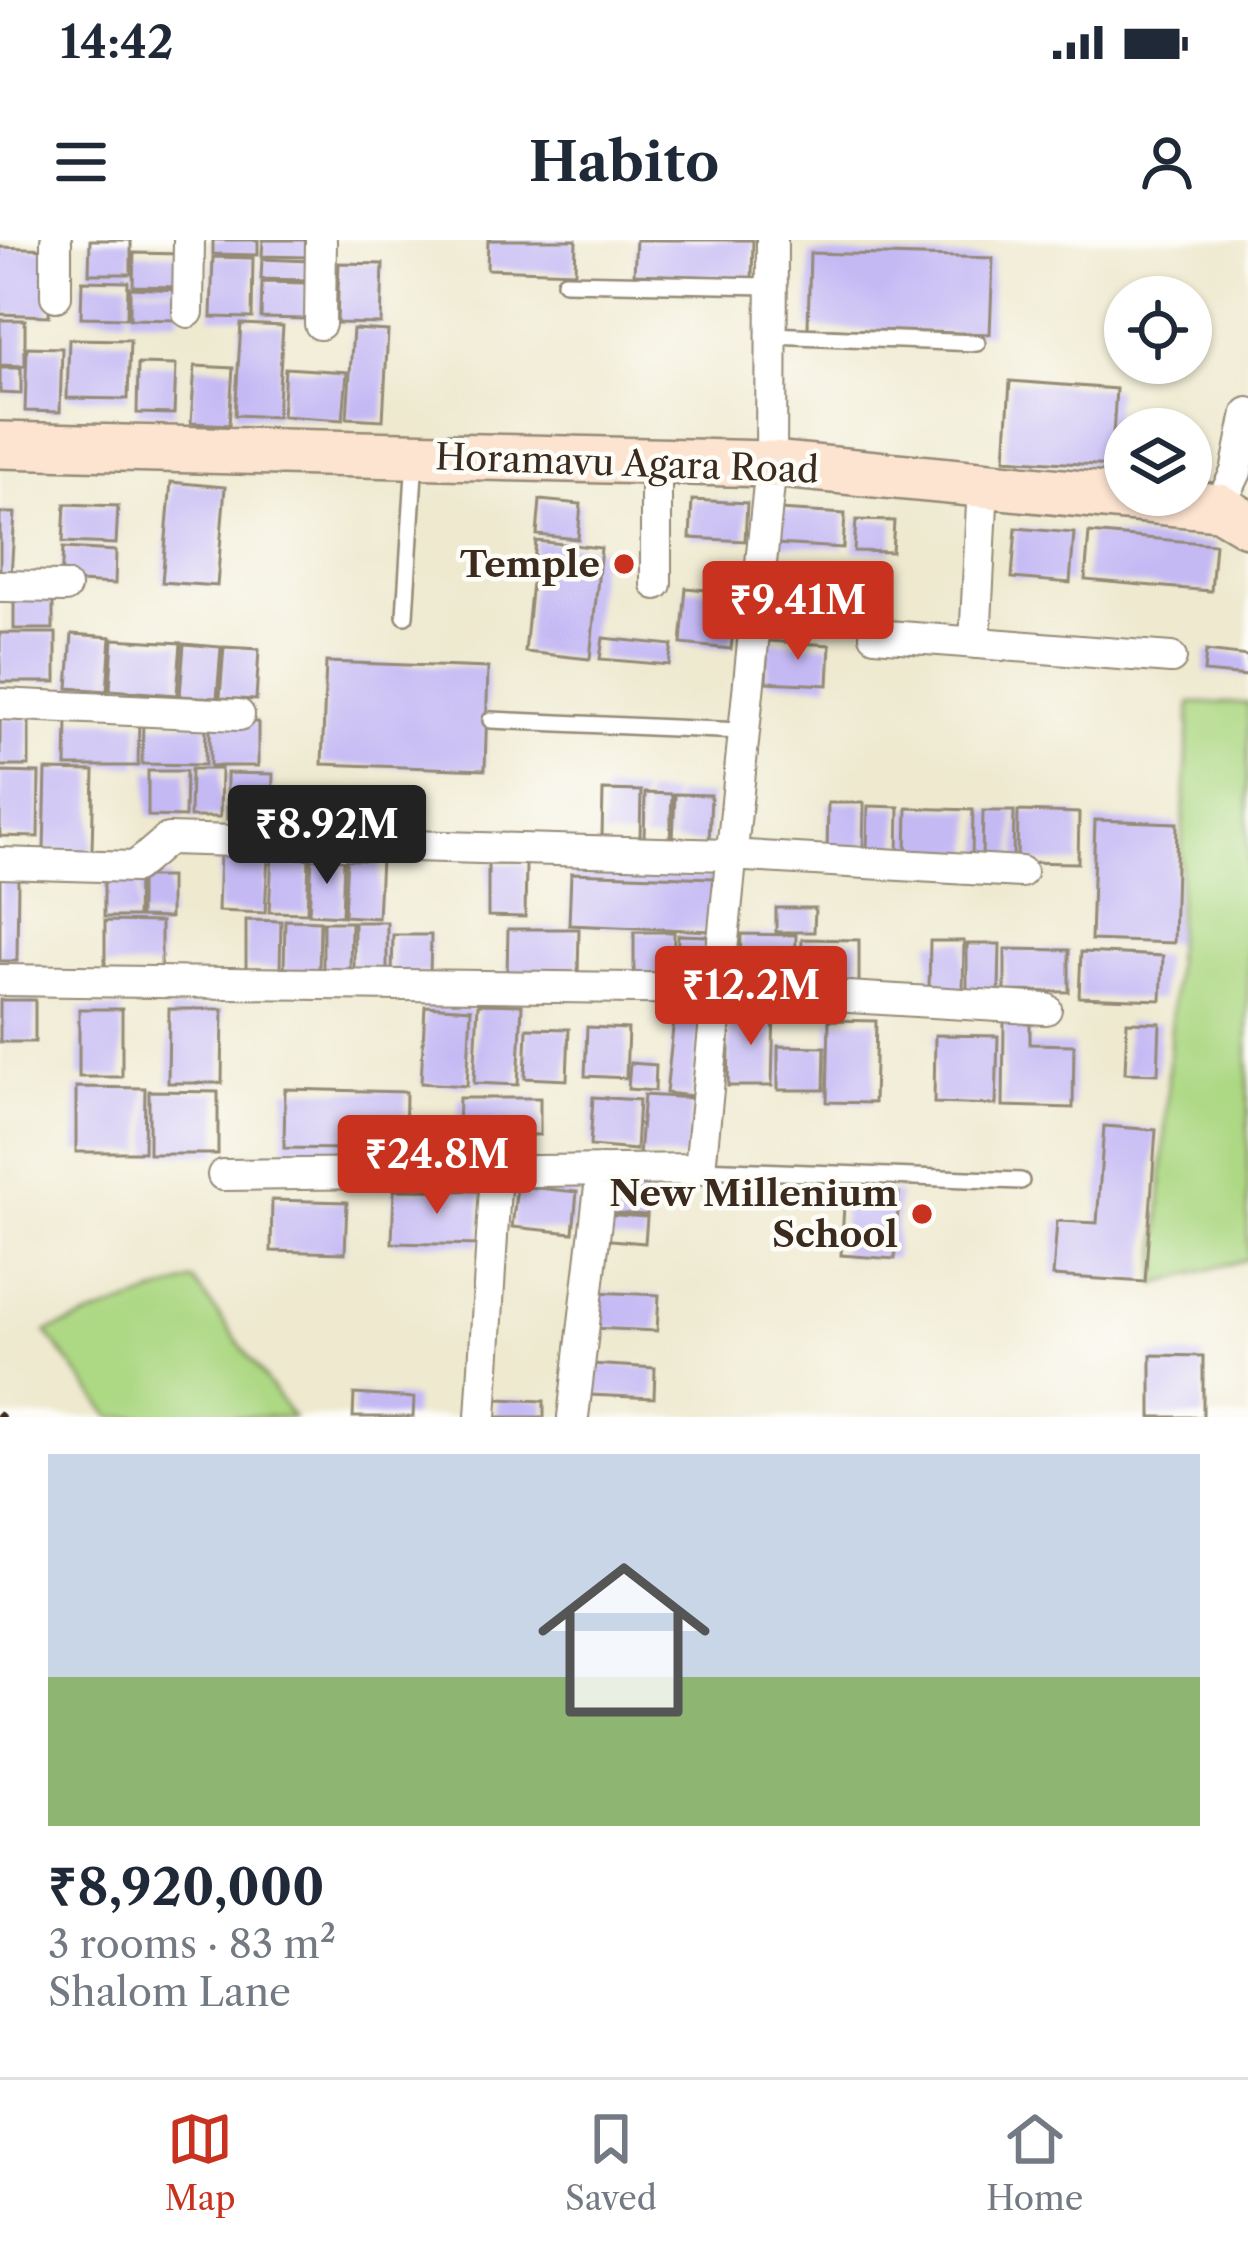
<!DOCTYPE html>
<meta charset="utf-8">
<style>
:root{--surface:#fff;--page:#f6f6f7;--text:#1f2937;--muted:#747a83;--line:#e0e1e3;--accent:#c8321e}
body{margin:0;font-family:"Libre Caslon Text",serif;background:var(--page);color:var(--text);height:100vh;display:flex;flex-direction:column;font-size:45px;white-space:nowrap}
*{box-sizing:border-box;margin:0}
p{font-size:39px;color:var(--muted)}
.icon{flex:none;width:66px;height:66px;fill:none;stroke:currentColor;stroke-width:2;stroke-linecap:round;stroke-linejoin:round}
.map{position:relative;height:1177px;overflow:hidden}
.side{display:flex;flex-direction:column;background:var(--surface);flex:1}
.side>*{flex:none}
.buttons{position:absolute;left:1104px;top:36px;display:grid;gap:24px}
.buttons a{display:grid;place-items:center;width:108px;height:108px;border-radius:50%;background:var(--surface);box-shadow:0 3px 9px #0004;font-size:60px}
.price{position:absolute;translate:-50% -102px;padding:0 27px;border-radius:12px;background:var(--accent);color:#fff;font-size:39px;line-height:78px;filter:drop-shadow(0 3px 6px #0008)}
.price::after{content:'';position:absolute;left:50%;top:72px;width:36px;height:27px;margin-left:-18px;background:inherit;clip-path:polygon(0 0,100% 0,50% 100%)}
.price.on{background:#222;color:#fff}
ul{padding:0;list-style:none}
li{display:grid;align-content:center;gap:24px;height:636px;padding:0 48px}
li span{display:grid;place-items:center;height:372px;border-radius:0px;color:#555}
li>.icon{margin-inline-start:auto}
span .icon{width:216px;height:216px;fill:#fffc;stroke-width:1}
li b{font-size:51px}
.status{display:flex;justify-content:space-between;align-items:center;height:84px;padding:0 60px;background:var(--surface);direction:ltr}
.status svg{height:33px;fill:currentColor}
header{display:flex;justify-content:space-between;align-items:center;height:156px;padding:0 48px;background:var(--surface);font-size:54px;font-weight:800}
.tabs{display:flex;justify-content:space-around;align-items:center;height:168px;border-top:3px solid var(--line);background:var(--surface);font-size:33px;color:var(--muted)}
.tabs a{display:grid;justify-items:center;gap:6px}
.tabs .on{color:var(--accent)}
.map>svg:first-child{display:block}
.green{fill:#add884;stroke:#748151;stroke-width:3}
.building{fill:#c5b9f4}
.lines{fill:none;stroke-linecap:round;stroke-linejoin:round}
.lane-casing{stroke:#948a76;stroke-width:20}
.street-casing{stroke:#948a76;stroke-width:34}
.secondary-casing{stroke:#948a76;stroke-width:50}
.lane{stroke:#fff;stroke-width:15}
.street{stroke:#fff;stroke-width:30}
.secondary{stroke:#fde4d1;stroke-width:45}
.rail{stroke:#3b2a1e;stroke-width:8}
.poi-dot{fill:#c8321e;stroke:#fdfcf7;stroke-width:4.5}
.labels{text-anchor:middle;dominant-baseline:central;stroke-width:9;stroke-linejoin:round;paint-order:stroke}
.street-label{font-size:36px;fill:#3b2a1e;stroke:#fdfcf7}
.poi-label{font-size:36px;font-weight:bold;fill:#3b2a1e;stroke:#fdfcf7;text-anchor:end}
</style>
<div class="status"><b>14:42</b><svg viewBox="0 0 49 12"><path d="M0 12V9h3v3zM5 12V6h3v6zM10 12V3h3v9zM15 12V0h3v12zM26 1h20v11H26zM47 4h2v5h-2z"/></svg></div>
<header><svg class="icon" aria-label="menu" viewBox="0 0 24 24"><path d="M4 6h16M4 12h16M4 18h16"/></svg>Habito<svg class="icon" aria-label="person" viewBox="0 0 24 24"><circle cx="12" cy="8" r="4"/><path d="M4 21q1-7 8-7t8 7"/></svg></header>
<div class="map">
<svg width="1248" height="1177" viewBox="0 0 1248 1177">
<rect width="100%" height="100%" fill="#fdfcf7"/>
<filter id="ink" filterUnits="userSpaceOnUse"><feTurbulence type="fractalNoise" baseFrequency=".00833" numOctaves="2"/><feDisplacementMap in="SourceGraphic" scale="24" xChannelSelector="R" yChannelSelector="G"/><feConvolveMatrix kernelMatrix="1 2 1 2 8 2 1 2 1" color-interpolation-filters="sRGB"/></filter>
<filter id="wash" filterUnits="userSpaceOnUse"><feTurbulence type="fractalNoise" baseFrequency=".004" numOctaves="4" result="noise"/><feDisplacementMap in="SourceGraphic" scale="48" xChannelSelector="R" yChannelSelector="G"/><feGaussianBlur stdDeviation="2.7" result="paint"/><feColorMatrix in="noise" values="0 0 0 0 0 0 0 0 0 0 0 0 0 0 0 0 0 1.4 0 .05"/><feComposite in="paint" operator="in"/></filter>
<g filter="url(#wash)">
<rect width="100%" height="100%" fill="#eee9cf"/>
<path class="green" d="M1190,463H1248V1019L1156,1044Z
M193,1040L293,1177H111L46,1092Z"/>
<g id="blocks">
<path class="building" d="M90,0H131V34H89Z
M213,0H258V15L213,14Z
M263,0H309V17L262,16Z
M488,0H576L575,32L487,29Z
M636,0H753L752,38L634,34Z
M0,7L51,9L49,76L0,74Z
M134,13L182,14L181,47L133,46Z
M810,13L993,18L990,94L808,88Z
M213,17L253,18L252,78L211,77Z
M262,19L309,21L308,40L261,39Z
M339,23L383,24L381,84L337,83Z
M82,41L128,42L127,78L81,77Z
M262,42L307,43L306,79L261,78Z
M130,48L179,50V80L130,79Z
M0,80H25V126L0,125Z
M241,84L283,86L277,177L235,175Z
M353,89L388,91L383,180L347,178Z
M69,99L130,100L128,159L67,158Z
M27,107L62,108L60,172L25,171Z
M138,124L176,125L174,174L137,173Z
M195,126L233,128L229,185L191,183Z
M0,128H21V154L0,153Z
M285,128L347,132L343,180L282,176Z
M1010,141L1116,149L1111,226L1005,219Z
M171,242L225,247L217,346L162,342Z
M540,260L581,264L578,299L537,295Z
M692,260L747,263L745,301L690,298Z
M65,264L118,266L116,304L63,302Z
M778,270L845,274L843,308L776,304Z
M0,273H15L11,335H0Z
M856,280L894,281L892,312L854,311Z
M1016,288L1074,293L1070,343L1012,338Z
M1089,293L1215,304L1211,351L1085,340Z
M536,301L601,308L590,419L525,412Z
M63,308L116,311L115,344L61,341Z
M686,348L737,353L731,409L681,404Z
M14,357L53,358V389H14Z
M0,393H56V442H0Z
M72,394L111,397L107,451L68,448Z
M603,398L672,405L669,425L600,419Z
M113,399L181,403L177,455L110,450Z
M768,401L830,405L828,445L766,442Z
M184,404L221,407L217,458L180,456Z
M224,407L259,409L256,460L220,458Z
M1206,411L1248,416V436L1204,432Z
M326,422L488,428L485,530L322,524Z
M0,478H29V526H0Z
M67,480L139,481L138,526H66Z
M210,482H258V526H210Z
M143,484H206L205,525L142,524Z
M191,529H221L220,577H190Z
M46,530L94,531L92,611L44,610Z
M148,531H186L185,577L148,576Z
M0,532L39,533L38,597L0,596Z
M227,533L273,534L272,580L227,579Z
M603,550L641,551L640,598L602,597Z
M645,553L672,554L670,601L644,600Z
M675,554L711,555L709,603L673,602Z
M828,563H864L863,616L827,615Z
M868,566L899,567L898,615H867Z
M907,568L973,570L972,619L906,617Z
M983,571H1014L1013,621L982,620Z
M1018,571L1079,573L1078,623L1017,622Z
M1095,580L1177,583L1174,703L1091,700Z
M220,613L268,615L265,673L218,671Z
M272,614L309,616L307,673L269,672Z
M312,618L344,619L342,676L309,674Z
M347,618L381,619L378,678L344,676Z
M488,624H526L525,677L488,676Z
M571,633L714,638L712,691L569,685Z
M104,637H138L137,677H104Z
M140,637H170V678L140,677Z
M0,638H18L17,721H0Z
M776,668H815L814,692H776Z
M246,680L281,681L280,729L246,728Z
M285,680L320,681L319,732L284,731Z
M105,681L161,682V727H105Z
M323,682H351L350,732H323Z
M354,682H387V733H354Z
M508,689H579L578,737L507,736Z
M634,692H674L673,742H634Z
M741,694L796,695L795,743L740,742Z
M393,695H431L430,733H392Z
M678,695L709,696V741H677Z
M802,699L859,700V746L801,745Z
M930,701H964L963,750H929Z
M967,704H1000L999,751L967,750Z
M1005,709L1069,710V752L1005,751Z
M1081,712L1163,716L1161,760L1079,757Z
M0,760H35V802H0Z
M478,764L522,765L518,845L474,843Z
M425,766L471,769L467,846L421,843Z
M79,769H122V837H79Z
M169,769H223L222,843H168Z
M675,770L702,773L692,856L666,853Z
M730,770L774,771L772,846H728Z
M829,780L876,781L874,863L827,862Z
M1004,781H1030V804L1074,805L1073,868L1003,866Z
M1127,782L1160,783L1158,834L1125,833Z
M587,787L628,789L626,838L585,836Z
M527,788L569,789L567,840L525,838Z
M935,795L998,796L996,865L934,863Z
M778,806L825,807L824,850H778Z
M630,823L656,825L655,851L628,849Z
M76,847L145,848L144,912H76Z
M285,849L406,852L405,910L284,908Z
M149,851L218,852V914H149Z
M644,855L692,858L687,918L639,915Z
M593,857L639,860L636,910L590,906Z
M459,858H540V895L458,894Z
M1104,886L1156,890L1145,1042L1053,1036L1057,981L1097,983Z
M605,942L649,946L647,975L603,972Z
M517,946L577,952L573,993L512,987Z
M394,950L481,951L480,1005L392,1003Z
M845,950L899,953L895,1019L841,1015Z
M272,960L347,962L345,1013L271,1011Z
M602,974L647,977L645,1003L600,999Z
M594,1052L659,1055L657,1091L592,1088Z
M1151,1115L1203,1116V1177H1151Z
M590,1124L655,1128L654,1158L589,1155Z
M354,1154L414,1158L413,1177H353Z
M497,1159L544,1161V1177H496Z"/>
</g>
</g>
<g filter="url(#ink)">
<use href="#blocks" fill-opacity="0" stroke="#948a76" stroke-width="3"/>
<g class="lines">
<g class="lane-casing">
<path id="lane" d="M565,42L769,46
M770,95L977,103
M405,376L415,217
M491,480L742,491
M700,929L1021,941"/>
</g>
<g class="street-casing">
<path id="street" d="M56,0V56
M188,72L189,0
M320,84L321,0
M656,222V344
M1219,267L1236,232L1248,173
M0,346L65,347
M875,395L1171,418
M975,403L983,244
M0,464L239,475
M0,623L135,627L168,599L728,615L1021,632
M0,740L716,749L1046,769
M223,935L700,929L771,224L772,0
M481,1177L496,931
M573,1177L602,930"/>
</g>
<g class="secondary-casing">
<path id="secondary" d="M0,205L771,224L1219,267L1248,284"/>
</g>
<use href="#lane" class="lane"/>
<use href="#street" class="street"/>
<use href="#secondary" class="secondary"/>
<path class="rail" d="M0,1176L1,1177"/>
</g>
</g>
<g class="poi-dot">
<circle cx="624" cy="324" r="12"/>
<circle cx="922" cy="974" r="12"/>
</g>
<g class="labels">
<g class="street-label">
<text transform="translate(627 223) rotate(2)">Horamavu Agara Road</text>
</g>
<g class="poi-label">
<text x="600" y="324">Temple</text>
<text x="898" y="953">New Millenium<tspan x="898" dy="41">School</tspan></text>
</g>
</g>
</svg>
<div class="buttons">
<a><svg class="icon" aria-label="locate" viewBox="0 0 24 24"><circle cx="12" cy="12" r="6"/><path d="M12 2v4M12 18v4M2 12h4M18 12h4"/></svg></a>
<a><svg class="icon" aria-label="layers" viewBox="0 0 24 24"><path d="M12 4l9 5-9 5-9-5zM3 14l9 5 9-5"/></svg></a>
</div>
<b class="price" style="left:798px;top:423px">₹9.41M</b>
<b class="price on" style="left:327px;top:647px">₹8.92M</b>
<b class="price" style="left:751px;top:808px">₹12.2M</b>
<b class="price" style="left:437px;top:977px">₹24.8M</b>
</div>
<section class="side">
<ul>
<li><span style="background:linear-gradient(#c9d6e8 60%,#8fb573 0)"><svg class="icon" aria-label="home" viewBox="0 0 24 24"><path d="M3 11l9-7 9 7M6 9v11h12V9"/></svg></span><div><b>₹8,920,000</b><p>3 rooms · 83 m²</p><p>Shalom Lane</p></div></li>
</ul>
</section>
<nav class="tabs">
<a class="on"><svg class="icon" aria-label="map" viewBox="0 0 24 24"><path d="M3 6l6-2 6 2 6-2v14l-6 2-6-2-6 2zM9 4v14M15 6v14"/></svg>Map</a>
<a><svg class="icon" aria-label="saved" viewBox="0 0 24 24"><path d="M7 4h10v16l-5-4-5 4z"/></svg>Saved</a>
<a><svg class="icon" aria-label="home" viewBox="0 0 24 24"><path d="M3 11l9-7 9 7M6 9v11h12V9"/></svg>Home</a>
</nav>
